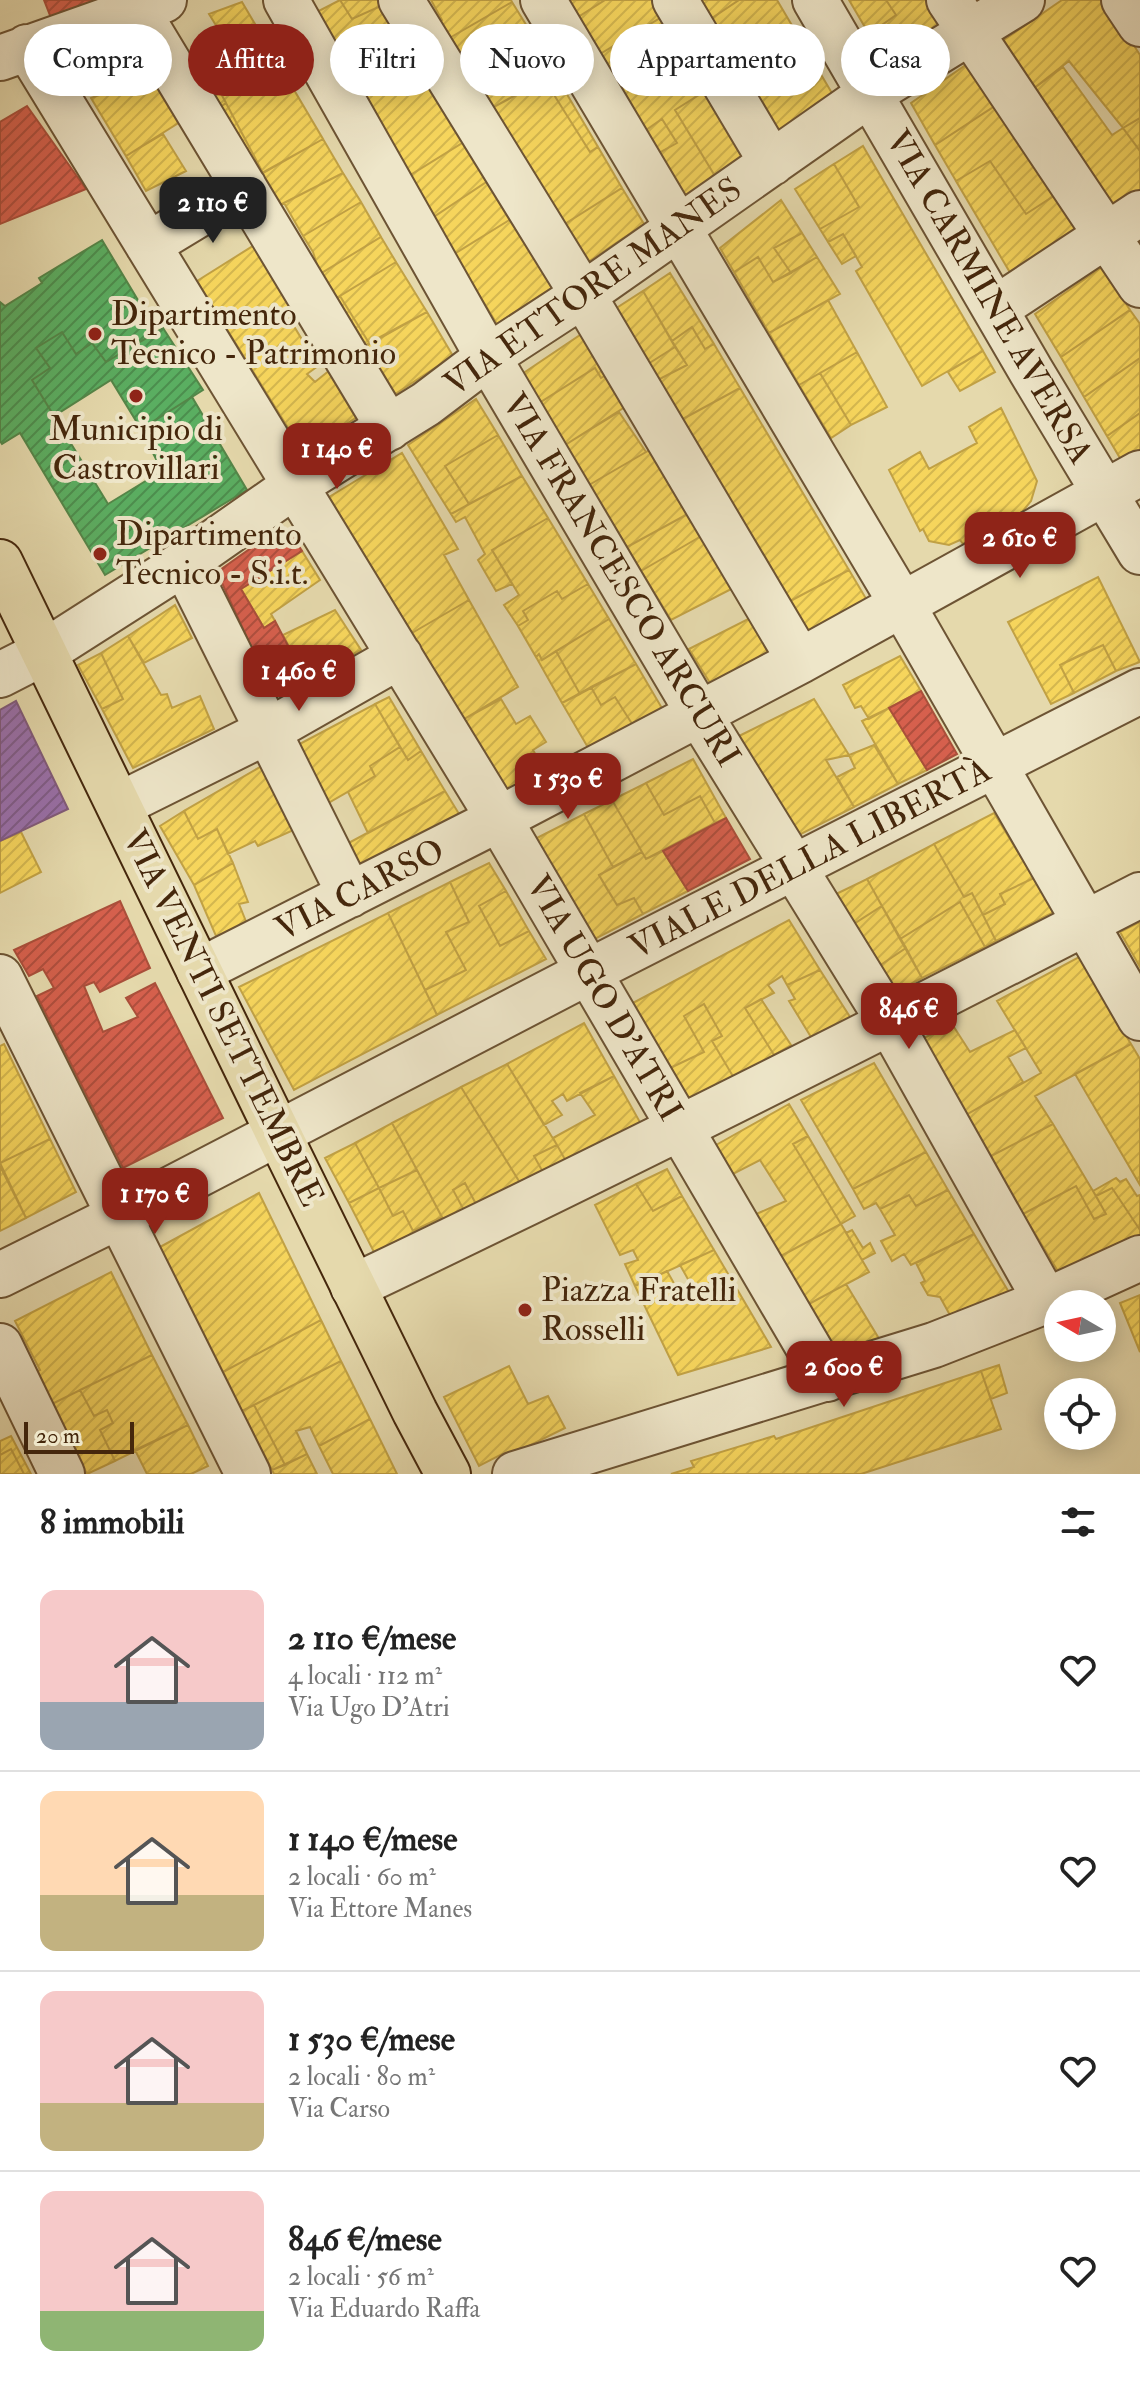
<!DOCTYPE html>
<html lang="it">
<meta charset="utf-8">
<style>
:root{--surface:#fff;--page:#f6f6f6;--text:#222;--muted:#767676;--line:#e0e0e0;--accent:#8f2418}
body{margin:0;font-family:"IM FELL Double Pica",serif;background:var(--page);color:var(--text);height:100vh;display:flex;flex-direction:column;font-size:30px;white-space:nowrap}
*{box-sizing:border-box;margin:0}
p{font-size:26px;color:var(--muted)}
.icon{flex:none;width:44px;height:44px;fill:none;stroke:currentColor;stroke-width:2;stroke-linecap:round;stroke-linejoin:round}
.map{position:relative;height:1474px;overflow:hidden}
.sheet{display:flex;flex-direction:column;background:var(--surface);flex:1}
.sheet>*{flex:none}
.top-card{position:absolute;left:24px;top:24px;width:1092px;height:72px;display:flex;gap:16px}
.needle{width:52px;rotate:279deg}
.fabs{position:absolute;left:1044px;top:1290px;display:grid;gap:16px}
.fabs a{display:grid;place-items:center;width:72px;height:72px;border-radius:50%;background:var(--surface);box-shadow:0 4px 20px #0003;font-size:40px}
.scale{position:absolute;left:24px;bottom:20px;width:110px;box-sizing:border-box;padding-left:8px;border:4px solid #45270c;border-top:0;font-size:22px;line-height:28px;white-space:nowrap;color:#45270c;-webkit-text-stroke:6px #eee6c9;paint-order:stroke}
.price{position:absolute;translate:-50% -68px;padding:0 18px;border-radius:16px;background:var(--accent);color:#fff;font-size:26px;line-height:52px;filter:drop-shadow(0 2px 4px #0008)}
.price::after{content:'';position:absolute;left:50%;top:48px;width:24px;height:18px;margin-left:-12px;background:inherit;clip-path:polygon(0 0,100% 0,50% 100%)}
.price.on{background:#222;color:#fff}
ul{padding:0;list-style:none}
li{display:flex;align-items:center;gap:24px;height:200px;padding:0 40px}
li+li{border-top:2px solid var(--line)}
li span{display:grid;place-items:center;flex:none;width:224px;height:160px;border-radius:16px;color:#555}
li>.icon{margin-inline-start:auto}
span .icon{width:96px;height:96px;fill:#fffc;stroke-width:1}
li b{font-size:34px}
h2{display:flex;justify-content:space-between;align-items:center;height:96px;padding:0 40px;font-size:34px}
.tag{padding:0 28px;border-radius:36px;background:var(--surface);box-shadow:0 4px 20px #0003;font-size:28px;line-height:72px}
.tag.on{background:var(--accent);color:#fff}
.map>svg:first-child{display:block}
.homes{fill:url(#homes-hatch);stroke:#c1a144;stroke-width:2}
.shops{fill:url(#shops-hatch);stroke:#aa4f3a;stroke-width:2}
.offices{fill:url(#offices-hatch);stroke:#805a7b;stroke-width:2}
.public{fill:url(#public-hatch);stroke:#548648;stroke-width:2}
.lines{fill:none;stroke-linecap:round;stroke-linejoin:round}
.minor-casing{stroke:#6d5434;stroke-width:48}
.major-casing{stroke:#45270c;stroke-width:48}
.minor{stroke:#eee6c9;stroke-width:44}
.major{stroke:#e5d9ac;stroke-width:44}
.poi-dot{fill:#8f2418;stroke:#eee6c9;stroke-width:3}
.labels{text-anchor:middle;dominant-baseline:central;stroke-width:8;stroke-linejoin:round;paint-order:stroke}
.street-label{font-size:34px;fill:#45270c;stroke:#eee6c9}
.poi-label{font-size:34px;fill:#45270c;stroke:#eee6c9;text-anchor:start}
</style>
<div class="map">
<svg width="1140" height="1474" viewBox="0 0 1140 1474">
<defs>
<pattern id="homes-hatch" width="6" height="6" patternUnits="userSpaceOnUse" patternTransform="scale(2)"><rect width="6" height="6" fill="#f6d55c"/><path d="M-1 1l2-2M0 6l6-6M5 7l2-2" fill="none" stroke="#d4b74f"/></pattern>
<pattern id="shops-hatch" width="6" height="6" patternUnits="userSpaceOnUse" patternTransform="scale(2)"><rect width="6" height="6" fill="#d6604d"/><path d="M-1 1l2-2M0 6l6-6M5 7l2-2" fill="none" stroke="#af4f3e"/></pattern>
<pattern id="offices-hatch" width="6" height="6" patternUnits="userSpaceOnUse" patternTransform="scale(2)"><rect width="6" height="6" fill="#9970ab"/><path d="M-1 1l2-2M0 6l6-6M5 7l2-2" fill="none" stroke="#7f5c8a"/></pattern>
<pattern id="public-hatch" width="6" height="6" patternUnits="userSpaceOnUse" patternTransform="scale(2)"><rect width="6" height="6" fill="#5aae61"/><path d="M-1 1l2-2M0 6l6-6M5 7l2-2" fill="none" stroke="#4c8e4e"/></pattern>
</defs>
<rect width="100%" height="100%" fill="#e5d9ac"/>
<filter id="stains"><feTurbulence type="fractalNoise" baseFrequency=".0025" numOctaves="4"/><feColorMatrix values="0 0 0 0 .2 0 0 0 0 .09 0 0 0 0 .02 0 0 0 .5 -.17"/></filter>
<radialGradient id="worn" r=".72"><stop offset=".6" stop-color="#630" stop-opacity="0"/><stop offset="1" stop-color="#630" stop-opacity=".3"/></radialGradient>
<path class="homes" d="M340,0H394L352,19Z
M340,0L352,19L394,0L477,134L407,177L309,16Z
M431,0H511L512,2L439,44L428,27L442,20Z
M568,0H605L578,17Z
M605,0H665L672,11L600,54L578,17Z
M698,0H739L709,20Z
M739,0H777L836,100L767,146L709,20Z
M849,0H886L896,15L869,34Z
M886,0H931L953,34L892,72L869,34L896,15Z
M1062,0H1105L1140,55V118L1123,128L1069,61L1029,92L998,44Z
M242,2L323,139L263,173L218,88L246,74L209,14Z
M512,2L533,36L460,79L439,44Z
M672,11L693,47L621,88L600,54Z
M533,36L555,74L492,108L460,79Z
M693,47L715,85L675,110L718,181L688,202L659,153L677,143L662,119L646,130L621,88Z
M235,52L246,74L218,88L226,103L209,115L193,91L214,80L205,67Z
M970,62L998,104L935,145L911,103Z
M1063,67L1112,135L1123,128L1140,151V198L1111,217L1029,92Z
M163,72L188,117L126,156L91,98Z
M555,74L598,147L590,152L544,79Z
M544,79L590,152L598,147L622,188L563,225L492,108Z
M715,85L756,155L718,181L675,110Z
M226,103L263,173L251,179L209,115Z
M998,104L1057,194L1026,214L990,161L956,181L935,145Z
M1140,118V151L1123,128Z
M662,119L677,143L659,153L646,130Z
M163,134L186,171L146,191L126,156Z
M477,134L500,173L432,218L407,177Z
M323,139L343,173L272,209L251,179Z
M863,146L983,351L922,386L856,271L862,267L843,234L828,242L820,229L859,207L834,164Z
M990,161L1026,214L1057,194L1084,235L1015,281L956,181Z
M834,164L859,207L820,229L795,189Z
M343,173L361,202L303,236L284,203Z
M500,173L524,211L454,254L432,218Z
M622,188L644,224L575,271L552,232Z
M781,200L802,233L774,248L791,273L773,282L758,257L734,272L720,248Z
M361,202L381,237L320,274L313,252L303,236Z
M524,211L565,279L497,324L454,254Z
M802,233L817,257L791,273L774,248Z
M843,234L856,256L842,264L828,242Z
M381,237L396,262L333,300L320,274Z
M264,239L307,308L289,318L318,366L307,374L315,382L340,362L371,408L303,452L197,281Z
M758,257L773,282L817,257L840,294L769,333L734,272Z
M396,262L427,312L369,343L340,296Z
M1102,267L1130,310L1061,357L1035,314Z
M670,273L714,344L705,349L692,327L672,341L643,291Z
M643,291L675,347L635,372L601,318Z
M340,296L369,343L354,353L333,300Z
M828,300L857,352L799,385L769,333Z
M1130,310L1140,324V358L1084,397L1061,357Z
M427,312L453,356L386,400L354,353Z
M592,327L617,369L601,378L595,368L539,403L522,374Z
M692,327L705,349L714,344L740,388L668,427L644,387L687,365L672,341Z
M675,347L687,365L644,387L635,372Z
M983,351L995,372L960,391L948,372Z
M857,352L887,407L851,425L820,373Z
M1140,358V413L1107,436L1084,397Z
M595,368L601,378L617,369L636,400L565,445L539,403Z
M820,373L851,425L831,438L799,385Z
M740,388L849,570L777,608L668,427Z
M476,399L498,435L445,466L469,504L451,514L408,445Z
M1001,408L1037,481L1031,501L1022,512L963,544L960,540L949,545L929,541L923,529L920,531L889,470L920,452L929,469L977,443L969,427Z
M619,412L646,452L589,485L565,445Z
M1140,413V461L1127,470L1107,436Z
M498,435L522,476L469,504L445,466Z
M660,444L697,509L627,547L589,485Z
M402,453L458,549L444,555L469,600L412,633L329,497Z
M522,476L548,518L492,550L512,584L496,591L478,560L485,554L465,517L456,522L451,514Z
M697,509L710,531L641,571L627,547Z
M548,518L588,584L562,599L557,591L523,611L528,620L518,626L504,605L519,595L492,550Z
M710,531L741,584L671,620L641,571Z
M302,551L320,580L271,614L275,621L264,628L241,589Z
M849,570L874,612L802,651L777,608Z
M1098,577L1140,662L1116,671L1103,645L1078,656L1060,665L1074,693L1051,704L1008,622Z
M588,584L609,619L542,660L539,654L536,657L518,626L528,620L523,611L557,591L562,599Z
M469,600L518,687L464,719L412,633Z
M175,605L192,638L144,663L128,636Z
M335,610L361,650L306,680L283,635Z
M762,612L788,654L715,691L689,649Z
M609,619L636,664L580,694L556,651Z
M128,636L161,695L167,694L172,708L200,696L214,729L133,768L102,709L123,699L101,653Z
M1103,645L1116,671L1074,693L1060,665Z
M556,651L580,694L562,703L536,657L539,654L542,660Z
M101,653L123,699L102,709L78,665Z
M900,656L921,691L869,719L861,706L855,708L843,685Z
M636,664L666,715L636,730L615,697L601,705L591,687Z
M591,687L601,705L615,697L636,730L590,751L562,703Z
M389,697L421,751L408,760L375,704Z
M501,699L516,724L530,716L546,742L533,750L547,775L509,793L464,719Z
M814,699L849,755L826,760L854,807L797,836L737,737Z
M375,704L400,747L370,766L375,776L323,806L294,747Z
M889,708L927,770L898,784L862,721Z
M874,745L898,784L854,807L837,777L855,768L849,755Z
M400,747L408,760L421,751L445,791L368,833L348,792L375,776L370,766Z
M693,759L726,818L715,823L700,796L664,815L646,783Z
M267,763L298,828L258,846L255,841L228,854L217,829L198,839L184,811Z
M646,783L664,815L700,796L715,823L646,859L612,800Z
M445,791L464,822L358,877L343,846Z
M612,800L642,852L613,867L584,814Z
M184,811L198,839L217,829L233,863L194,885L160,826Z
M994,813L1034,878L1000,894L1005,904L983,915L972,893L964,897L934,844Z
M584,814L613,867L599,875L607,889L617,905L634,898L643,914L591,941L531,841Z
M21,832L41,872L0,893V841Z
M934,844L964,897L972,893L996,941L985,947L960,902L900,939L867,879Z
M663,851L688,891L643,914L634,898L617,905L599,875L642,852L646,859Z
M233,863L248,902L239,904L249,929L219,943L194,885Z
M489,863L506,891L479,906L500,946L529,931L546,959L437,1015L425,990L466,970L446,932L469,922L450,882Z
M1034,878L1054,912L996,941L983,915L1005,904L1000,894Z
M867,879L882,906L852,925L834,895Z
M450,882L469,922L446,932L466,970L425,990L388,913Z
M506,891L529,931L500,946L479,906Z
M960,902L985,947L922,978L900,939Z
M882,906L906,948L876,968L852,925Z
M388,913L437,1015L294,1090L239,987Z
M789,920L820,970L787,985L782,976L768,985L774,993L745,1008L774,1055L734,1078L712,1041L722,1036L704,1004L684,1016L704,1052L668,1069L631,1004Z
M1140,922V967L1120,932Z
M906,948L922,978L892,994L876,968Z
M1079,957L1131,1044L1035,1096L1053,1124L989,1157L964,1116L1041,1073L997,1001Z
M820,970L852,1020L811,1037L789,1001L795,999L787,985Z
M761,999L791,1045L774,1055L745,1008Z
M704,1004L722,1036L712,1041L734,1078L688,1103L668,1069L704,1052L684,1016Z
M584,1023L614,1076L567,1101L563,1094L552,1101L562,1115L544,1125L507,1064Z
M952,1024L970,1052L1015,1030L1026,1048L1008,1057L1023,1082L964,1116L918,1041Z
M4,1044L50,1139L0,1163V1046Z
M1131,1044L1140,1059V1185L1075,1074Z
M874,1063L926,1152L853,1189L801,1100Z
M507,1064L557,1145L534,1156L544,1174L522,1186L461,1087Z
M614,1076L641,1124L567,1163L553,1138L595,1115L580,1093Z
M461,1087L522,1186L478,1208L465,1183L453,1190L466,1214L446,1225L392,1123Z
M789,1104L808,1136L793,1144L841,1224L779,1257L754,1215L786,1201L760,1160L733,1174L716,1145Z
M392,1123L417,1170L379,1188L355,1143Z
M1053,1124L1093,1191L1106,1214L1094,1219L1076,1186L1023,1214L989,1157Z
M808,1136L855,1216L841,1224L793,1144Z
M50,1139L76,1192L26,1218L0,1163Z
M355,1143L379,1188L349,1203L325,1158Z
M557,1145L567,1163L544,1174L534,1156Z
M926,1152L948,1190L916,1206L909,1195L880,1209L876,1203L864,1209L853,1189Z
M0,1166L26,1218L0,1231Z
M667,1169L682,1196L653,1211L636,1184Z
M417,1170L442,1217L413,1231L403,1211L393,1216L379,1188Z
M1116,1178L1120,1182L1126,1179L1137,1196L1140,1195V1230L1112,1188L1096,1196L1093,1191Z
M465,1183L478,1208L466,1214L453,1190Z
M636,1184L653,1211L682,1196L714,1250L635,1286L625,1264L638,1260L633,1250L620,1255L595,1205Z
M1076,1186L1094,1219L1106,1214L1096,1196L1112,1188L1140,1230V1235L1059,1273L1023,1214Z
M379,1188L393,1216L403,1211L413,1231L442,1217L446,1225L378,1260L349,1203Z
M948,1190L974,1234L911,1265L904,1254L892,1261L881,1241L895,1235L880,1209L909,1195L916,1206Z
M259,1193L321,1320L223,1372L160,1247Z
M841,1224L869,1272L807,1305L779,1257Z
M852,1230L863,1248L870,1243L875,1253L862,1260L846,1233Z
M974,1234L1010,1294L951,1317L940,1297L928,1295L921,1283L925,1281L916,1263Z
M714,1250L771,1347L678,1375L635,1286L667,1271L680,1294L693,1288L680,1265Z
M111,1272L152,1355L52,1404L36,1372L40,1370L15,1321Z
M846,1284L881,1342L837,1354L807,1305Z
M1140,1295V1352L1120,1303Z
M321,1320L341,1361L242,1411L223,1372Z
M152,1355L188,1425L115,1461L100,1430L113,1423L107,1410L94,1416L80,1390Z
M341,1361L370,1419L319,1446L310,1427L296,1431L307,1454L285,1465L254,1405Z
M999,1365L1007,1393L991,1399L981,1371Z
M509,1366L528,1404L548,1396L565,1428L504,1458L502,1454L479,1466L444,1397Z
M981,1371L1001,1429L861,1474H671L694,1467L691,1461L774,1436L776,1439Z
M80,1390L94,1416L107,1410L113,1423L100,1430L115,1461L87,1474L52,1404Z
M254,1405L285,1465L272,1470L242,1411Z
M370,1419L397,1474H333L319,1446Z
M188,1425L208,1466L191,1474H147L135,1450Z
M11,1436L31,1474H24L11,1449L0,1455V1441Z
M11,1449L24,1474H0V1455Z
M307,1454L317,1474H274L272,1470Z"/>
<path class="shops" d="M44,0H126L53,23Z
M27,106L86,189L0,224V122Z
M288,529L302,551L241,589L264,628L275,621L306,680L274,697L217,572L258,543Z
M921,691L957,754L927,770L889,708Z
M726,818L750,859L688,891L663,851Z
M120,901L150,968L100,992L94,982L84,986L103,1032L138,1017L126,998L155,983L223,1118L123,1168L37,996L54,988L43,969L29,976L14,950Z"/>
<path class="offices" d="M16,701L68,809L0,841V710Z"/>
<path class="public" d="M102,240L157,332L106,362L92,343L76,354L62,332L36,348L50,368L32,380L108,504L162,471L141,429L192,397L247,490L105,575L20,433L2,444L0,441V302L5,306L42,283L39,278Z
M163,328L203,390L141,429L111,380L54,416L32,380L50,368L36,348L62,332L76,354L92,343L106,362Z"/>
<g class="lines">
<g class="minor-casing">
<path id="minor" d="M286,0L488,357L699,714L890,1023L1046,1301
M401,0L583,295L800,661
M543,0L903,606L1140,1018
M675,0L772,163
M815,0L1031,371L1140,552
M949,0L1140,285
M1124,0L1140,24
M137,10L389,428
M27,47L499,819L827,1379
M0,58L164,0
M148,245L244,187
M995,309L1140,213
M184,563L350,895
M0,675L43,653L184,563L294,486L426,404L488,357L583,295L871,93L1022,0
M119,805L270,730L400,656
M199,971L499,819L800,661L1140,473
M0,977L248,1474
M0,1275L119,1216L590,971L1140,691
M353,1287C618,1161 879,1029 1140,895
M0,1346L62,1474
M515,1474L934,1345L1046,1301L1140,1258"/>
</g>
<g class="major-casing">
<path id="major" d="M0,562L278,1133L415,1412L448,1474"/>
</g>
<use href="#minor" class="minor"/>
<use href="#major" class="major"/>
</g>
<g class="poi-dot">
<circle cx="95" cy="334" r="8"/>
<circle cx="136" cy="396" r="8"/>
<circle cx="100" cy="554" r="8"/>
<circle cx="525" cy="1310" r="8"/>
</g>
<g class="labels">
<g class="street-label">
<text transform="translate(593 287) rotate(-35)">VIA ETTORE MANES</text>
<text transform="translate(989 297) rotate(60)">VIA CARMINE AVERSA</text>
<text transform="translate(621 580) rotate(59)">VIA FRANCESCO ARCURI</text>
<text transform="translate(810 859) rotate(-27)">VIALE DELLA LIBERTÀ</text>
<text transform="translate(360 890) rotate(-27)">VIA CARSO</text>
<text transform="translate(604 998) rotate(60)">VIA UGO D'ATRI</text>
<text transform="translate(223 1018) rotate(64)">VIA VENTI SETTEMBRE</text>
</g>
<g class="poi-label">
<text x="111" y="314">Dipartimento<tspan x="111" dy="39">Tecnico - Patrimonio</tspan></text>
<text x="136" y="429" text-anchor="middle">Municipio di<tspan x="136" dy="39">Castrovillari</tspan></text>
<text x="116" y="534">Dipartimento<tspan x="116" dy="39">Tecnico - S.i.t.</tspan></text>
<text x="541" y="1290">Piazza Fratelli<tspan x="541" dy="39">Rosselli</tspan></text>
</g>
</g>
<rect width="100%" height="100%" filter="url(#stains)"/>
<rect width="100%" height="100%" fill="url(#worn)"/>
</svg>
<div class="fabs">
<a><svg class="needle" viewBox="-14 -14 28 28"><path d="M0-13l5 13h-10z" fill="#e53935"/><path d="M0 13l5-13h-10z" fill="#767676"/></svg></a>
<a><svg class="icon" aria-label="locate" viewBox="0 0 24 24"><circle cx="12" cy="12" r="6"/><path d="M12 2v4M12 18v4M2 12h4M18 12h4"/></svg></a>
</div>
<div class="scale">20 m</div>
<b class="price on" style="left:213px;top:245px">2 110 €</b>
<b class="price" style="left:337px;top:491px">1 140 €</b>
<b class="price" style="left:1020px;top:580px">2 610 €</b>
<b class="price" style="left:299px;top:713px">1 460 €</b>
<b class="price" style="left:568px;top:821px">1 530 €</b>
<b class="price" style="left:909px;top:1051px">846 €</b>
<b class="price" style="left:155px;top:1236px">1 170 €</b>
<b class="price" style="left:844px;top:1409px">2 600 €</b>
<div class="top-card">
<a class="tag">Compra</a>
<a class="tag on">Affitta</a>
<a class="tag">Filtri</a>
<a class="tag">Nuovo</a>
<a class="tag">Appartamento</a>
<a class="tag">Casa</a>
</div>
</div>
<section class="sheet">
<h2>8 immobili<svg class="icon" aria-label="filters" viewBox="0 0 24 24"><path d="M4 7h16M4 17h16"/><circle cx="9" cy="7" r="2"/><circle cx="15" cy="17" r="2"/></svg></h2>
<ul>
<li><span style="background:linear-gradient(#f6c9c9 70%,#9aa5b1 0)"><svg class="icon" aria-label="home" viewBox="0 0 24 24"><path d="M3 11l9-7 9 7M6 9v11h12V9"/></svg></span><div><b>2 110 €/mese</b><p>4 locali · 112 m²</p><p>Via Ugo D'Atri</p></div><svg class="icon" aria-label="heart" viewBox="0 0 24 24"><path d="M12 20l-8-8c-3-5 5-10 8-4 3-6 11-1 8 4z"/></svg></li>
<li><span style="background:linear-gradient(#ffd9b3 65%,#c2b280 0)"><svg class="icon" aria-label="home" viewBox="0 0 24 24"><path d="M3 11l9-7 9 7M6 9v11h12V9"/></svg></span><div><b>1 140 €/mese</b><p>2 locali · 60 m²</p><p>Via Ettore Manes</p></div><svg class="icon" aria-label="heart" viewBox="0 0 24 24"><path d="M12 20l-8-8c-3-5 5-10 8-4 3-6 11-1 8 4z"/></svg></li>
<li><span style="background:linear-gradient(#f6c9c9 70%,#c2b280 0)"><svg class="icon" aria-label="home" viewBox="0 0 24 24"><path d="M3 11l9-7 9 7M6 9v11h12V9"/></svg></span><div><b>1 530 €/mese</b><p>2 locali · 80 m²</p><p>Via Carso</p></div><svg class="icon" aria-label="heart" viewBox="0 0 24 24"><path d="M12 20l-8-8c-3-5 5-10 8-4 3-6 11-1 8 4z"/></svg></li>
<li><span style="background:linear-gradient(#f6c9c9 75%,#8fb573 0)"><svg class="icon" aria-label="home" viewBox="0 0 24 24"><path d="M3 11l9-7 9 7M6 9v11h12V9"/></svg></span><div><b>846 €/mese</b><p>2 locali · 56 m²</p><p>Via Eduardo Raffa</p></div><svg class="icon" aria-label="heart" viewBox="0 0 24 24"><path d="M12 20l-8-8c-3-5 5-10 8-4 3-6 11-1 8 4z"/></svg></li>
</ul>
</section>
